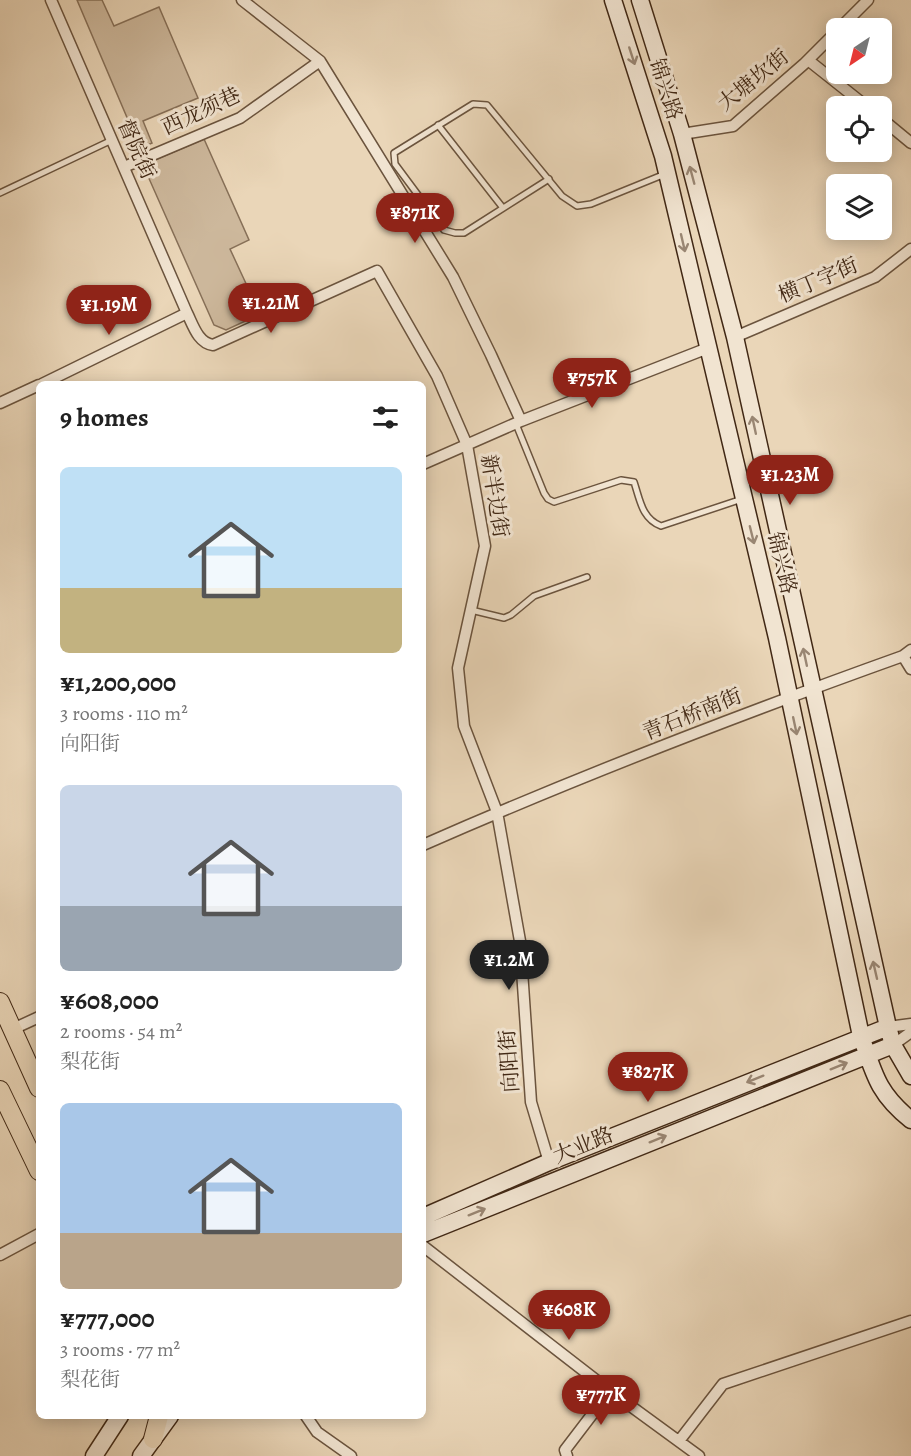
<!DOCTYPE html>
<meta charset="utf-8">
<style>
:root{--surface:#fff;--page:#f2f2f2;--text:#222;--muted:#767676;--accent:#8f2418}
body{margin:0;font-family:Alegreya,"Noto Serif SC",serif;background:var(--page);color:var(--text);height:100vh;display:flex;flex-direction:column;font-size:22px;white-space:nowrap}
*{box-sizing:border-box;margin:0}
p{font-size:20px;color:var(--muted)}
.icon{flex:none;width:33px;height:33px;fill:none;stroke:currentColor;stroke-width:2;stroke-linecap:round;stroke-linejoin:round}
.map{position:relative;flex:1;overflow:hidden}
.details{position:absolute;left:36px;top:381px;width:390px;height:1038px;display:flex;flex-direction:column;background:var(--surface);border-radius:9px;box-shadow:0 3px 15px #0003}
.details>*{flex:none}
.needle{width:39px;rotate:215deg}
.fabs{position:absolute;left:826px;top:18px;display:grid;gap:12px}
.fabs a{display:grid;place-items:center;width:66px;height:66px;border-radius:9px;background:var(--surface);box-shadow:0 3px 15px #0003;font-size:30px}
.price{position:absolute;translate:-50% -51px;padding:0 14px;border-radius:21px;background:var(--accent);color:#fff;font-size:20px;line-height:39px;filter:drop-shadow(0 2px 3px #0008)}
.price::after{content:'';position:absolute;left:50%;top:36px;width:18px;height:14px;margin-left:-9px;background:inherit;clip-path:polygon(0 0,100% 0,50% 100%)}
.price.active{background:#222;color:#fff}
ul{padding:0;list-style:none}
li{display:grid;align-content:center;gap:12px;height:318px;padding:0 24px}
li span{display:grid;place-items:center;height:186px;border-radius:9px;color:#555}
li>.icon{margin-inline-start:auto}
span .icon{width:108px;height:108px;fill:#fffc;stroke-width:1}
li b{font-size:26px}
h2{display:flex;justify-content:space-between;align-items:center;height:72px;padding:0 24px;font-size:26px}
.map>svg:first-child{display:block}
.green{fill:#cdb89c;stroke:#877058;stroke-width:1.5}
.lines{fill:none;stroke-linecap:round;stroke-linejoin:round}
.lane-casing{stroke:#6b543e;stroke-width:8}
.street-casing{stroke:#6b543e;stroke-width:13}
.secondary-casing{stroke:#412815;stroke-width:19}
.primary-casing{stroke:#412815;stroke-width:20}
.lane{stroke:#f1e4d1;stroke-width:5}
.street{stroke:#f1e4d1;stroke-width:10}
.secondary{stroke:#f1e4d1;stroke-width:16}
.primary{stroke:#ead6b8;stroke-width:18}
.oneway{stroke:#998673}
.labels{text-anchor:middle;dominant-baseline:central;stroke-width:6;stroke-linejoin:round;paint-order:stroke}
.street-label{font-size:21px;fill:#412815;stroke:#f1e4d1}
</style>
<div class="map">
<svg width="911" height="1456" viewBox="0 0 911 1456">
<rect width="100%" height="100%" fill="#ead6b8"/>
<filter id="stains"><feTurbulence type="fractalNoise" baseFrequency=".00333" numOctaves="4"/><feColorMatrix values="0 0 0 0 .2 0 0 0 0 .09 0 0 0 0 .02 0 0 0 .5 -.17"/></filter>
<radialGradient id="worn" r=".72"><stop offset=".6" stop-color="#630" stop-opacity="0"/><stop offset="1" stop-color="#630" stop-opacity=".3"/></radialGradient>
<path class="green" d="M77,0H102L114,26L159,7L198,98L143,121L152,143L140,148Z
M204,139L249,240L230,249L255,303L252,318L226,330L214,325L143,165Z"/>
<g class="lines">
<g class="lane-casing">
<path id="lane" d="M438,125L503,208
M549,179L464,233H455L444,230L395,164L394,153L473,104L487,105L562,196L577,206L591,204L665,174
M0,193L112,140
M516,424L544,493L548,499L554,502L621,480L634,482C640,500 642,519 661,526L742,499
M471,610L504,618L511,615L534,596L587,577"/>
</g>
<g class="street-casing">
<path id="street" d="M51,0L187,313C193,325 198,343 213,345L377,271L437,376L467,445L485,546L458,668L464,726L497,812L520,941L531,1102L549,1162
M242,0L320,61L453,277L491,355L521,421
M840,28L868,0
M808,60L866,106
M882,119L911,143
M682,134L733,126L804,64L837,31
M124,167L240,118L320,61
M735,337L875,277L911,249
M42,384L187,313
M0,403L39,385
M423,464L521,421L708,348
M903,656L911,669
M423,845C580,776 741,714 903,656L911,650
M888,1027L911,1024
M13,1029L39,1017
M893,1045L911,1032
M423,1246L610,1391L699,1456
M0,1255L39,1234
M306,1416L317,1432L351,1456
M679,1441L723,1384L911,1321
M567,1456L565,1450L610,1391"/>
</g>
<g class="secondary-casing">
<path id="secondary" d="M613,0L663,156L777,638L861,1036C874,1074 878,1094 911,1120
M640,0L682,134L735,337L888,1027L893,1045L911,1076
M423,1217L549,1162L888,1027
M423,1234L893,1045
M94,1456L120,1416
M141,1456L170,1416"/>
</g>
<g class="primary-casing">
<path id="primary" d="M0,1002L39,1088
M0,1090L39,1171
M153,1439L159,1416"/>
</g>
<use href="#lane" class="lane"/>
<use href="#street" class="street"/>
<use href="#secondary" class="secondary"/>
<use href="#primary" class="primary"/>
</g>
<defs><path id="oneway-shaft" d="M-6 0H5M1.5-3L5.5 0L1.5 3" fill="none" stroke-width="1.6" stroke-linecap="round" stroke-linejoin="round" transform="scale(1.5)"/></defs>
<g class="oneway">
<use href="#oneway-shaft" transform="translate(632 56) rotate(72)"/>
<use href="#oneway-shaft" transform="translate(692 175) rotate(-105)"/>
<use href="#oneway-shaft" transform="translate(683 243) rotate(77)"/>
<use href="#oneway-shaft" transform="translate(754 425) rotate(-102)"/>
<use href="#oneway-shaft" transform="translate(752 535) rotate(76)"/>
<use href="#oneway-shaft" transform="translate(805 657) rotate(-102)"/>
<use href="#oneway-shaft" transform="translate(795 726) rotate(78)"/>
<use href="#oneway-shaft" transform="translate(875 970) rotate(-103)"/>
<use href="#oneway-shaft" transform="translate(839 1066) rotate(-22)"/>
<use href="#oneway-shaft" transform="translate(755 1079) rotate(158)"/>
<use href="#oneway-shaft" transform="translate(658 1139) rotate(-22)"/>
<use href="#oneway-shaft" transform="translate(477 1212) rotate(-22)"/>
</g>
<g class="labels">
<g class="street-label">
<text transform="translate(753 80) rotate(-39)">大塘坎街</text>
<text transform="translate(666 89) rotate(72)">锦兴路</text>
<text transform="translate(201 111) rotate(-25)">西龙须巷</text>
<text transform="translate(137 149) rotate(66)">督院街</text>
<text transform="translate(818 280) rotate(-23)">横丁字街</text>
<text transform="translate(495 496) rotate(81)">新半边街</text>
<text transform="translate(782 563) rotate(76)">锦兴路</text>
<text transform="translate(692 714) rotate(-22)">青石桥南街</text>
<text transform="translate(509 1061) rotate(-94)">向阳街</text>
<text transform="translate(583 1145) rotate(-22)">大业路</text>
</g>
</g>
<rect width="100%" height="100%" filter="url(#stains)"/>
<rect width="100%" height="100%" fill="url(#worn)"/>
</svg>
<div class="fabs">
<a><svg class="needle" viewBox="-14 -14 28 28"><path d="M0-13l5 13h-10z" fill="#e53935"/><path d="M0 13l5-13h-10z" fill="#767676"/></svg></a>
<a><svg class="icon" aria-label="locate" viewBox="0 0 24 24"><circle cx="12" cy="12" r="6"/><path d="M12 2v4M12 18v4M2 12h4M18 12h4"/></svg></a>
<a><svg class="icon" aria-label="layers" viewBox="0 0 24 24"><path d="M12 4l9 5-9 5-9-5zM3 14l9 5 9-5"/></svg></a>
</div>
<b class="price" style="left:415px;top:244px">¥871K</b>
<b class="price" style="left:271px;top:334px">¥1.21M</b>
<b class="price" style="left:109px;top:336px">¥1.19M</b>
<b class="price" style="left:592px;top:409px">¥757K</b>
<b class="price" style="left:790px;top:506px">¥1.23M</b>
<b class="price active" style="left:509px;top:991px">¥1.2M</b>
<b class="price" style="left:648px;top:1103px">¥827K</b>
<b class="price" style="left:569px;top:1341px">¥608K</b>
<b class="price" style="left:601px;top:1426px">¥777K</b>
<section class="details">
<h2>9 homes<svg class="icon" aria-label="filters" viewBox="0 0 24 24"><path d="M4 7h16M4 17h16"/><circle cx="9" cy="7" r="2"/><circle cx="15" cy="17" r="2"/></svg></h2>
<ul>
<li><span style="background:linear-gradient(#bfe0f5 65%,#c2b280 0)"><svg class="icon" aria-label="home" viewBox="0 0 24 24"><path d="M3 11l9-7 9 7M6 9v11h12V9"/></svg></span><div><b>¥1,200,000</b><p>3 rooms · 110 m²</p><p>向阳街</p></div></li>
<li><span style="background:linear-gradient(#c9d6e8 65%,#9aa5b1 0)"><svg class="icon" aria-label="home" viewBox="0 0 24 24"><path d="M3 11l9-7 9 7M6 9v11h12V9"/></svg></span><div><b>¥608,000</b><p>2 rooms · 54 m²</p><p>梨花街</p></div></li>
<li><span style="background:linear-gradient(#a9c7e8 70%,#b9a48a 0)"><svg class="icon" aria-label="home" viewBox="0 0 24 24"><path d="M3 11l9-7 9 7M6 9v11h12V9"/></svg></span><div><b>¥777,000</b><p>3 rooms · 77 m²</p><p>梨花街</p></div></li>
</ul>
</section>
</div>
